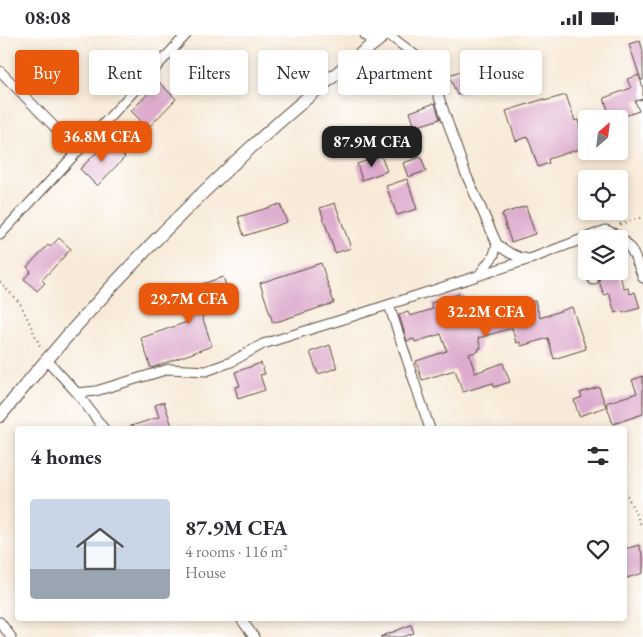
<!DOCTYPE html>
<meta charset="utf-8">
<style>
:root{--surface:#fff;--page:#f2f2f3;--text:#2b2b33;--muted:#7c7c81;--line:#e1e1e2;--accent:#ea580c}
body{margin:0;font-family:"EB Garamond",serif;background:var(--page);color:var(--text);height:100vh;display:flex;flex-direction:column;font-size:19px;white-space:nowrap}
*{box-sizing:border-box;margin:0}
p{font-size:16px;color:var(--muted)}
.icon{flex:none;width:28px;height:28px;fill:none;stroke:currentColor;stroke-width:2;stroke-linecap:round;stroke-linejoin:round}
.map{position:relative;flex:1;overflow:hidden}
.panel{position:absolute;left:15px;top:391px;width:612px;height:195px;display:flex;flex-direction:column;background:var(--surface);border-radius:5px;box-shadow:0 2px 8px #0003}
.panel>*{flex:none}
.guide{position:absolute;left:15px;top:15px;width:614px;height:45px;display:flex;gap:10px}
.needle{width:32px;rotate:28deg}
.controls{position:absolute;left:578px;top:75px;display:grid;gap:10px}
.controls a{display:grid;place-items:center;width:50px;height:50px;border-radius:5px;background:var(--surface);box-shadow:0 2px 8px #0003;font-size:25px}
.price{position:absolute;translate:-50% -42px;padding:0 11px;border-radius:10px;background:var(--accent);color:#fff;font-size:16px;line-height:32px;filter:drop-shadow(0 1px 2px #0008)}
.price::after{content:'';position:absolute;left:50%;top:30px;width:15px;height:11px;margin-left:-8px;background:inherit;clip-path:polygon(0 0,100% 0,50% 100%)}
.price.selected{background:#222;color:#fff}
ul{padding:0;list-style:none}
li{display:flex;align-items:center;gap:15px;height:125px;padding:0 15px}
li+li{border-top:1px solid var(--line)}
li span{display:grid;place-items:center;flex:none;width:140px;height:100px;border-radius:5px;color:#555}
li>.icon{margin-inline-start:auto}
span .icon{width:60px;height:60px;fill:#fffc;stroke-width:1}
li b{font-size:21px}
h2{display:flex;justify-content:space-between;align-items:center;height:60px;padding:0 15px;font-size:21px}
.chip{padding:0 18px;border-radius:5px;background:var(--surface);box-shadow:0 2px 8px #0003;font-size:18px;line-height:45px}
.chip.selected{background:var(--accent);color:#fff}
.status{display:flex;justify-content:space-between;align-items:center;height:35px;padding:0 25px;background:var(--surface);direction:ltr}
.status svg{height:14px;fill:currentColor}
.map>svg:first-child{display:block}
.building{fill:#deabce}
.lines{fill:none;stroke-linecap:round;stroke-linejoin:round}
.minor-casing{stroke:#57473a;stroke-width:11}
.secondary-casing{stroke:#57473a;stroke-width:14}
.path{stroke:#57473a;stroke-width:2;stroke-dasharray:1 4;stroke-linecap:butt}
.minor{stroke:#fff;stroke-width:9}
.secondary{stroke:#fff;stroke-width:12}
</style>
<div class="status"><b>08:08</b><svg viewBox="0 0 49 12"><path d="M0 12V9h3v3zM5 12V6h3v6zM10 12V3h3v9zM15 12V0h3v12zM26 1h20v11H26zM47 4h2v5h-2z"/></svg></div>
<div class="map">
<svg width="643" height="602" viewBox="0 0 643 602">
<rect width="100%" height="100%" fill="#fff"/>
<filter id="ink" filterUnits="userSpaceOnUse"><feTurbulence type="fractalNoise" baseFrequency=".02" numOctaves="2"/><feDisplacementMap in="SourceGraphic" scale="10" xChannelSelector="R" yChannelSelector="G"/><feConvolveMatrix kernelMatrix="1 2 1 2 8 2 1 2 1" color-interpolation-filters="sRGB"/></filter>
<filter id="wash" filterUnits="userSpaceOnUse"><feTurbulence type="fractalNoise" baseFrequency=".0096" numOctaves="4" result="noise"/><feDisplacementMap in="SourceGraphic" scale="20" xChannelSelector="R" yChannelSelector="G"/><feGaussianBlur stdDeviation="1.12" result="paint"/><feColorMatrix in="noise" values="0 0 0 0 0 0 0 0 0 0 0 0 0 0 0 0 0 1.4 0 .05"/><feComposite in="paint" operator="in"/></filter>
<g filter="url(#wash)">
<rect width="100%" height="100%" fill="#f8ead8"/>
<g id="blocks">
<path class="building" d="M640,6L643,16V45H641L629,9Z
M518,22L523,38L457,60L449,40L499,23L501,28Z
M639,40L643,53V64L635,66L639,76L616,84H611L604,63L631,53L627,44Z
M159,47L176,64L148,93L131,76Z
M566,60L575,86L578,85L586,112L548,124L549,128L538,132L528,102L516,106L506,76L544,64V66Z
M435,68L440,84L415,92L410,77Z
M108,106L125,122L97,151L80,134Z
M381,121L387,136L362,145L357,129Z
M421,122L426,136L408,142L403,128Z
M407,144L417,174L397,180L386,151Z
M335,168L351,213L335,218L320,173Z
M280,169L287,187L244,201L238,182Z
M526,171L535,199L511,207L502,179Z
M59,203L71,214L42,245L45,248L37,256L24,244L31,236L27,232L48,210L50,212Z
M321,228L334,268L273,288L260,248Z
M609,236H618L624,254L628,253L630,259L635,257L640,273L623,278L622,276L615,278L609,258L604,260L599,246L602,239Z
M223,242L233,271L202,281L212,311L151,333L141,303L190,286L181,256Z
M462,258L473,291L513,278L511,273L535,266L540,283L572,272L586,314L554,324L548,303L521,311L520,307L516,308L512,293L478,303L481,313L478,314L479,316L469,319L475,338L503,328L510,347L494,352L493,348L463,357L455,335L422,345L416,326L447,316L441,299L415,307L414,304L407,306L399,280L408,277L410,281L433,274L431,268Z
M330,310L337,333L318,339L310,317Z
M261,328L265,339L260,340L265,355L238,364L235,352L240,351L235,337Z
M643,341V379L613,389L606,368L637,358L632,345Z
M599,352L606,372L579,381L574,365L582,362L580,358Z
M164,367L173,394H128V392L159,382L155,370Z
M639,510L643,522V538L627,543L625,538V514Z
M411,590L414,598L403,602H380Z"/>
</g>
</g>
<g filter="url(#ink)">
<use href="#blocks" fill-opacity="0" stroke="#57473a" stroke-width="1"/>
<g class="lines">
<g class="minor-casing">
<path id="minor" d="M365,0L375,7
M389,0L419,23L432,42L465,137L497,209C507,217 515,222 528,224
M0,36L78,116
M0,200L186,0
M479,240L494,220L497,209
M593,245L596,236
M389,270L430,394
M46,324L77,358L104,394
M77,358L96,356L169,334L206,336L231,327L263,309L344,284L530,224L606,195C630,203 635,221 643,243
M241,584L254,602
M0,587L11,602"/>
</g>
<g class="secondary-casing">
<path id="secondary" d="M0,381C114,240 241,110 385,0"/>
</g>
<path class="path" d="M620,189L643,182
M0,247L20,268L41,313
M625,456L641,490"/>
<use href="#minor" class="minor"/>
<use href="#secondary" class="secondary"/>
</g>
</g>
</svg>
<div class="controls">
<a><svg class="needle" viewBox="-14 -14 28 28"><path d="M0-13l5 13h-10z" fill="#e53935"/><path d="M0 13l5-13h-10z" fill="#7c7c81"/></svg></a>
<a><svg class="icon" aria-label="locate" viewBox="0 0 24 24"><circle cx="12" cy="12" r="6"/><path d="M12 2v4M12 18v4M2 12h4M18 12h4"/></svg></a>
<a><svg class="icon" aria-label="layers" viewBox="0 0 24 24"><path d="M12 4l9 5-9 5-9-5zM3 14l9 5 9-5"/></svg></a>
</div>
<b class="price" style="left:102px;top:128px">36.8M CFA</b>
<b class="price selected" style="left:372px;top:133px">87.9M CFA</b>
<b class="price" style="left:189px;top:290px">29.7M CFA</b>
<b class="price" style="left:486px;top:303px">32.2M CFA</b>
<div class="guide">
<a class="chip selected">Buy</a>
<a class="chip">Rent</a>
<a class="chip">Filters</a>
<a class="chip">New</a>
<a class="chip">Apartment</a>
<a class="chip">House</a>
</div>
<section class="panel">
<h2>4 homes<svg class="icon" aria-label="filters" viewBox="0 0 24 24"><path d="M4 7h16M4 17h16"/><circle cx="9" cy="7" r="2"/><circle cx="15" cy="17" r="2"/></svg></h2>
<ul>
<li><span style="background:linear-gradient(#c9d6e8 70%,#9aa5b1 0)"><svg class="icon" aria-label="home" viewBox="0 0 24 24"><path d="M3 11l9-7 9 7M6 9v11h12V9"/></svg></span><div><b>87.9M CFA</b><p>4 rooms · 116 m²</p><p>House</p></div><svg class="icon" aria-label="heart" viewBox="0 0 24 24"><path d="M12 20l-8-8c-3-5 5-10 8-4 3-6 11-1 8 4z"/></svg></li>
</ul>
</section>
</div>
